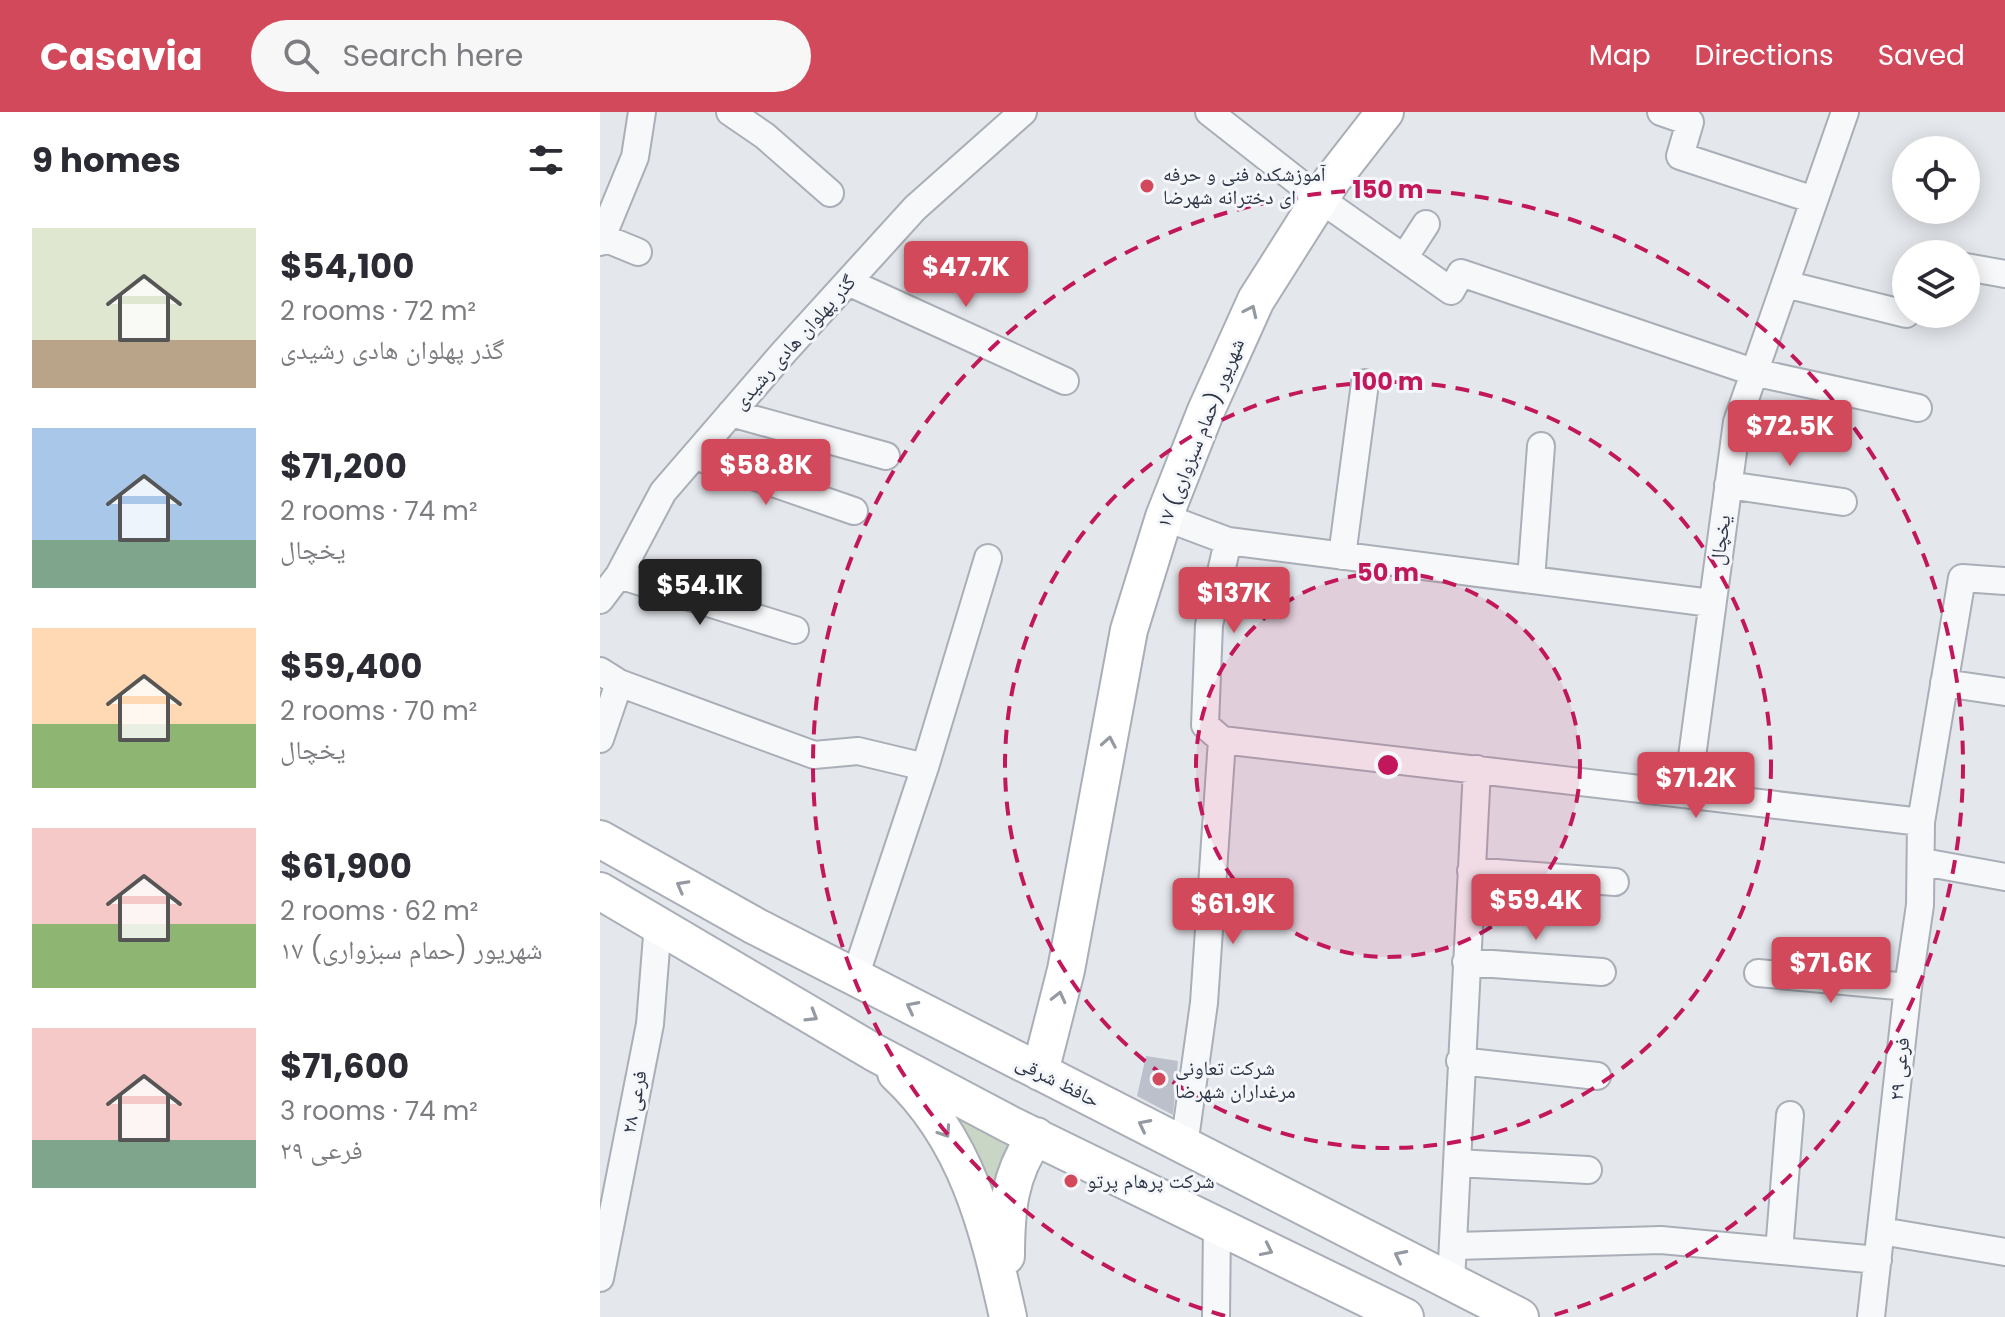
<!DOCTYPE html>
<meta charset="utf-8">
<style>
:root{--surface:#fff;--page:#f7f7f7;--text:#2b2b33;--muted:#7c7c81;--accent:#d1495b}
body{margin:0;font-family:Poppins,"Noto Naskh Arabic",sans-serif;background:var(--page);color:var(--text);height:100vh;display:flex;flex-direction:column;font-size:30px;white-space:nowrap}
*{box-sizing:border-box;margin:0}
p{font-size:26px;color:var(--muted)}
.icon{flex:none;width:44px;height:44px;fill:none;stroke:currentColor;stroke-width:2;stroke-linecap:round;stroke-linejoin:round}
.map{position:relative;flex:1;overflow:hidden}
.sheet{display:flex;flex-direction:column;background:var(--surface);width:600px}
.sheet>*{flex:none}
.tools{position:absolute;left:1292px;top:24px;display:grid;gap:16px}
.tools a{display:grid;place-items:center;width:88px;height:88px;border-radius:50%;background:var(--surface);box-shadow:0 4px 20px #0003;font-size:40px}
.price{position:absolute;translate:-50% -68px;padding:0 18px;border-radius:8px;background:var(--accent);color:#fff;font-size:26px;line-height:52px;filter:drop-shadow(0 2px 4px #0008)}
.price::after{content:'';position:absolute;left:50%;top:48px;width:24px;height:18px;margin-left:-12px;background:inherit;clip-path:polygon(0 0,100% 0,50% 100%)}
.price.on{background:#222;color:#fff}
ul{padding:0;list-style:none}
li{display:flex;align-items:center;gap:24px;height:200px;padding:0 32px}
li span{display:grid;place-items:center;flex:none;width:224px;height:160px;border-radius:0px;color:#555}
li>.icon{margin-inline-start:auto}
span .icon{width:96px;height:96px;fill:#fffc;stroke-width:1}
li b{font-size:34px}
h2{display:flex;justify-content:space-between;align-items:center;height:96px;padding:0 32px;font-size:34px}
header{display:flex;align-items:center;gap:48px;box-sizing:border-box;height:112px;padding:0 40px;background:var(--accent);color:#fff}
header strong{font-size:38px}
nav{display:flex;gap:44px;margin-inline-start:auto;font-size:28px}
.search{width:560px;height:72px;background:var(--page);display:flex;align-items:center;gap:20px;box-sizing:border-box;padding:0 28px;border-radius:44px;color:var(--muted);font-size:30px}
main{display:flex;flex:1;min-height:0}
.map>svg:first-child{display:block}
.green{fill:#c9d6c5}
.building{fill:#bbc0ca}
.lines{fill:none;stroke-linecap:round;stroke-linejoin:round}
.street-casing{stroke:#a9aeb7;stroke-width:30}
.secondary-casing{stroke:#a9aeb7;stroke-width:40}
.street{stroke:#f7f8fa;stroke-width:26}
.secondary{stroke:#fff;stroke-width:36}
.oneway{stroke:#959aa2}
.ring{fill:none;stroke:#c2185b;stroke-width:4;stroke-dasharray:14 10}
.poi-dot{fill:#d1495b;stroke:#f4f6f9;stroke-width:3}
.labels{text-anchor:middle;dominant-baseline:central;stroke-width:6;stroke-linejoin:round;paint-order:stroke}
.poi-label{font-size:20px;fill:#2b3445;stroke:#f4f6f9;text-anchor:start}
.street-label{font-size:20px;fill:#2b3445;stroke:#f4f6f9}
.centre{fill:#c2185b;stroke:#f4f6f9;stroke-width:4}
.ring-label{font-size:24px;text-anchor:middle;font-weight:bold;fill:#c2185b;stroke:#f4f6f9;stroke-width:6;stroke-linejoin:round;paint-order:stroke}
</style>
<header>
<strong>Casavia</strong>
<div class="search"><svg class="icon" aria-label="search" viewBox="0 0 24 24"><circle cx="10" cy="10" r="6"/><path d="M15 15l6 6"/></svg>Search here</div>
<nav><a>Map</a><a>Directions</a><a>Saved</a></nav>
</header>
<main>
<section class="sheet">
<h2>9 homes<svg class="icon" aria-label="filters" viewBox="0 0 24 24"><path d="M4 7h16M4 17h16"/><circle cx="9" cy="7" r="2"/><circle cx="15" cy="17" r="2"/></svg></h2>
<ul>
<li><span style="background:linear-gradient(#dfe7d0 70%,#b9a48a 0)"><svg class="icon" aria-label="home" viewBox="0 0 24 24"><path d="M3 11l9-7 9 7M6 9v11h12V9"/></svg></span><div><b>$54,100</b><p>2 rooms · 72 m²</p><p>گذر پهلوان هادی رشیدی</p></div></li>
<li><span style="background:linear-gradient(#a9c7e8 70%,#7fa58c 0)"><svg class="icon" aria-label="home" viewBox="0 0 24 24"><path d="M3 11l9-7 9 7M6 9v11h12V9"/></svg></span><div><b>$71,200</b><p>2 rooms · 74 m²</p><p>یخچال</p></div></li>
<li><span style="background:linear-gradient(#ffd9b3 60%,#8fb573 0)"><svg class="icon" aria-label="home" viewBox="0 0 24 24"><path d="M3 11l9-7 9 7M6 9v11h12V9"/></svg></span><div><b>$59,400</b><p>2 rooms · 70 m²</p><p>یخچال</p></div></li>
<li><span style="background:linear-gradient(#f6c9c9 60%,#8fb573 0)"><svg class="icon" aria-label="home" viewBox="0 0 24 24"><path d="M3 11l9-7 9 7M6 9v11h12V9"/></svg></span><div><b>$61,900</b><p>2 rooms · 62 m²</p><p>۱۷ شهریور (حمام سبزواری)</p></div></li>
<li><span style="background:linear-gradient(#f6c9c9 70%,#7fa58c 0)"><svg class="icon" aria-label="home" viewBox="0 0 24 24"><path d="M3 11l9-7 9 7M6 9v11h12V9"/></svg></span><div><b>$71,600</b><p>3 rooms · 74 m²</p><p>فرعی ۲۹</p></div></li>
</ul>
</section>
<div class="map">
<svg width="1405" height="1205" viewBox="0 0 1405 1205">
<rect width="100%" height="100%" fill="#e4e7ec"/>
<path class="green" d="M346,995L408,1030L399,1119Z"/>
<path class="building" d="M546,944L578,949L573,1003L537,984Z"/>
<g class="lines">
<g class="street-casing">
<path id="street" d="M130,0L165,24L230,81
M609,0L720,87L851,179L861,161L1153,260L1318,296
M1061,0L1090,10L1080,44L1214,88
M4,126L38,140
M0,130L35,45L42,0
M804,146L826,112
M1366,155L1405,162
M248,170L465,269
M1185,172L1306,202
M131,301L286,344
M95,344L254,399
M1128,373L1243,390
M564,405L628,429L1111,491
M628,429L609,513L605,613L622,628L1321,710
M742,444L765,271
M19,463L195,518
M931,468L941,334
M0,488L19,463L63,380L184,240L315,96L423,0
M0,559L19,571L214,643L258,639L325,655
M1344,571L1405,580
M0,627L19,571
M1087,682L1137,310L1245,0
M1323,750L1405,765
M871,759L1015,770
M866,850L1002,860
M1158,861L1308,875
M255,865L325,655L388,446
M860,949L997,964
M584,1034L604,891L622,628
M857,1051L988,1058
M1281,1119L1405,1140
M855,1134L1061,1128L1278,1148
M1179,1139L1190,1003
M0,1166L50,912L58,811
M851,1170L877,657
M616,1205L617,1113
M1271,1205L1308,875L1320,793L1321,710L1362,466L1405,469"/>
</g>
<g class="secondary-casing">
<path id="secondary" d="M0,727L155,814L920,1205
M0,779L275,941L411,1013L805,1205
M440,960L466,858L529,518L564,405L605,301L656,188L732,68L785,0
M296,961C367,1027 388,1115 408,1205
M406,1144C406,1099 409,1062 436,1024"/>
</g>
<use href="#street" class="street"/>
<use href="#secondary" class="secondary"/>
</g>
<defs><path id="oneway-chevron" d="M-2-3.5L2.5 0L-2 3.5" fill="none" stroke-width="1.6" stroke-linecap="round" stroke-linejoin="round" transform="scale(2)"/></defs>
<g class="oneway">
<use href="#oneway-chevron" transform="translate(651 199) rotate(-65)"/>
<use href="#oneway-chevron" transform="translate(509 630) rotate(-80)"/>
<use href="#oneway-chevron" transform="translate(82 774) rotate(-151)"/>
<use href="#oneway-chevron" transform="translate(459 885) rotate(-76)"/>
<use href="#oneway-chevron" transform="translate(312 895) rotate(-153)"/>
<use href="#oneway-chevron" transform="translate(212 904) rotate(31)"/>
<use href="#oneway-chevron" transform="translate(544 1013) rotate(-153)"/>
<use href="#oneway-chevron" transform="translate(345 1020) rotate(56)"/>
<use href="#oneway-chevron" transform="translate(667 1138) rotate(26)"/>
<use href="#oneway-chevron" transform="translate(800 1144) rotate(-153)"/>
</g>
<circle cx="788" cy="653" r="192" fill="#c2185b" fill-opacity=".12"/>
<g class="ring">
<circle cx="788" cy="653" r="192"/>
<circle cx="788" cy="653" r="383"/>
<path d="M625 1204A575 575 0 1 1 951 1204"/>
</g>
<g class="poi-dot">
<circle cx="547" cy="74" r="8"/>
<circle cx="559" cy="967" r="8"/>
<circle cx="471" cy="1069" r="8"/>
</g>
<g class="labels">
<g class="poi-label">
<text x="563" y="62">آموزشکده فنی و حرفه<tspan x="563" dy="23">ای دخترانه شهرضا</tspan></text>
<text x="575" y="956">شرکت تعاونی<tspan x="575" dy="23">مرغداران شهرضا</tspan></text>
<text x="487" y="1069">شرکت پرهام پرتو</text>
</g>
<g class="street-label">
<text transform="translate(194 230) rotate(-48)">گذر پهلوان هادی رشیدی</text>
<text transform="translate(600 321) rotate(-68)">۱۷ شهریور (حمام سبزواری)</text>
<text transform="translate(1120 428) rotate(-82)">یخچال</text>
<text transform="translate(1299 957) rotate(-84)">فرعی ۲۹</text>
<text transform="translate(458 969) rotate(27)">حافظ شرقی</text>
<text transform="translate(34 990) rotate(-79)">فرعی ۲۸</text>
</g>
</g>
<circle cx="788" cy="653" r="12" class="centre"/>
<g class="ring-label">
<text x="788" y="86">150 m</text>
<text x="788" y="278">100 m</text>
<text x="788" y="469">50 m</text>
</g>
</svg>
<div class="tools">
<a><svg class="icon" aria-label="locate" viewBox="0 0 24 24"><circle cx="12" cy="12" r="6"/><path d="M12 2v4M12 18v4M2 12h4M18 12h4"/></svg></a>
<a><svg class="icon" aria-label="layers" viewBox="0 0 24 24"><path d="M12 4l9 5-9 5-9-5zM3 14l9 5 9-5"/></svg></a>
</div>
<b class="price" style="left:366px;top:197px">$47.7K</b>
<b class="price" style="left:1190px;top:356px">$72.5K</b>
<b class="price" style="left:166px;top:395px">$58.8K</b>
<b class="price on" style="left:100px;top:515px">$54.1K</b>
<b class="price" style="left:634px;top:523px">$137K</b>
<b class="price" style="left:1096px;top:708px">$71.2K</b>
<b class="price" style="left:936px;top:830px">$59.4K</b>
<b class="price" style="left:633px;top:834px">$61.9K</b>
<b class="price" style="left:1231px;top:893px">$71.6K</b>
</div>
</main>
